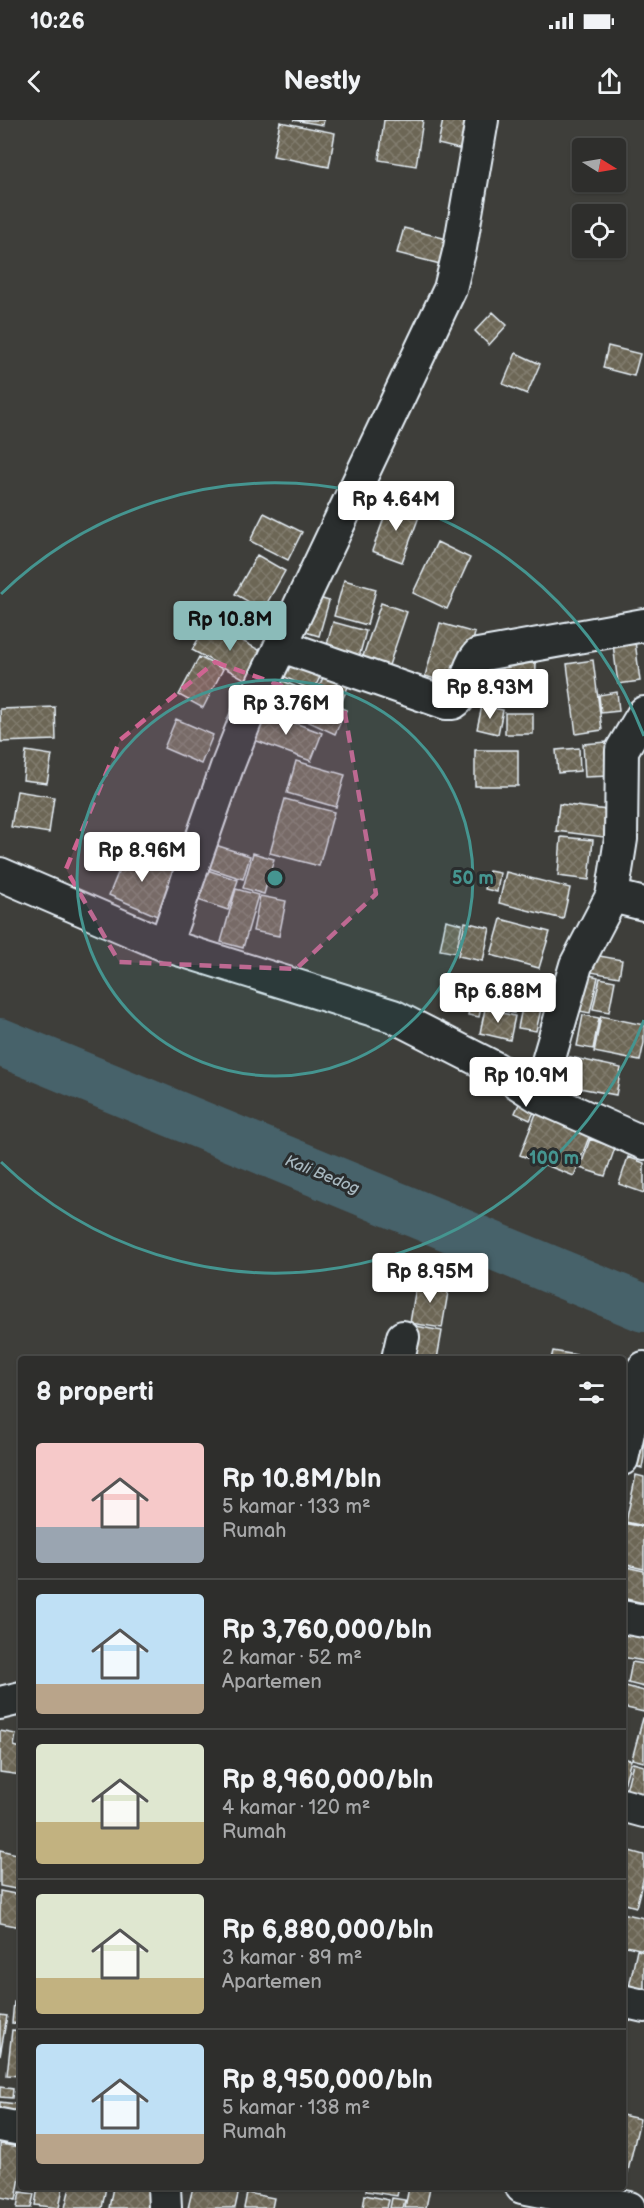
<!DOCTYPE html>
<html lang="id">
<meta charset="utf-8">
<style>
:root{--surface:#2e2e2c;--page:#363634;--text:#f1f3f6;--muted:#a7a8a9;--line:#494a48;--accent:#8bbbb9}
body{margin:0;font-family:"Balsamiq Sans",sans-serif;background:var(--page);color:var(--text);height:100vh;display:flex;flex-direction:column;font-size:22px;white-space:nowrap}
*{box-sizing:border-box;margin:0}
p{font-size:20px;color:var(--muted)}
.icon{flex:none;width:33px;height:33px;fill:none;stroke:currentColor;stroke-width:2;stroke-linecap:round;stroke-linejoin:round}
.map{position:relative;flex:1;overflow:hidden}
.side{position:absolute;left:18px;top:1236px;width:608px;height:834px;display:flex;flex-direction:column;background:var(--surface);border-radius:6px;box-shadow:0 2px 4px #0004,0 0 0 2px var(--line)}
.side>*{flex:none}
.needle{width:39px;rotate:101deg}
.tools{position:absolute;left:572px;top:18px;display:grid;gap:12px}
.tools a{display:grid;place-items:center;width:54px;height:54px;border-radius:6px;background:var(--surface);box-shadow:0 2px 4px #0004,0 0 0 2px var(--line);font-size:30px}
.price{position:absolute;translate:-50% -51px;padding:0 14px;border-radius:6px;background:#fff;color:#222;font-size:20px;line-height:39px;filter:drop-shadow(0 2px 3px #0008)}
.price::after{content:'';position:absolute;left:50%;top:36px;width:18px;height:14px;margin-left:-9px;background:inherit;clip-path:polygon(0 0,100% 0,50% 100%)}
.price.active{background:var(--accent);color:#111}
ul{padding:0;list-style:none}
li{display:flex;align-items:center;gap:18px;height:150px;padding:0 18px}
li+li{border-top:2px solid var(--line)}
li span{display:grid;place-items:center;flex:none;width:168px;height:120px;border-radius:6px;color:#555}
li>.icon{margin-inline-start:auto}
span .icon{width:72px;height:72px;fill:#fffc;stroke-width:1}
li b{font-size:26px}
h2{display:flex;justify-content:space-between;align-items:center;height:72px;padding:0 18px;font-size:26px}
.status{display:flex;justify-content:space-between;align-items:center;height:42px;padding:0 30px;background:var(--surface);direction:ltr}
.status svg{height:16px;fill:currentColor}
header{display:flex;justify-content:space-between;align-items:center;height:78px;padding:0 18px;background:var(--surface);font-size:27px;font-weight:800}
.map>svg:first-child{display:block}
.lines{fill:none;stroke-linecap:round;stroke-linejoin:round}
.river{stroke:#47626b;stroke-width:48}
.building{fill:url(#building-cross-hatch);stroke:#e8f1f8;stroke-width:1.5}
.minor-casing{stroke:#e8f1f8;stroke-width:36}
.minor{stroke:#2a2d2e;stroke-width:32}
.marked{fill:#cf6492;fill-opacity:0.2;stroke:#cf6492;stroke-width:4.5;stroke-dasharray:12 8;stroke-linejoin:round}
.ring{fill:none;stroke:#459590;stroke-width:3}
.labels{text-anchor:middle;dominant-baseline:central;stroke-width:6;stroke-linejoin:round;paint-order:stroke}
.water-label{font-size:16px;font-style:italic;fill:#a8b8c0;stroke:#2a2d2e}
.centre{fill:#459590;stroke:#2a2d2e;stroke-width:3}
.ring-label{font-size:18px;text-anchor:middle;font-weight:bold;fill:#459590;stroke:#2a2d2e;stroke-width:6;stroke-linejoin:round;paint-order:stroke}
</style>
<div class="status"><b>10:26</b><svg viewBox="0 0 49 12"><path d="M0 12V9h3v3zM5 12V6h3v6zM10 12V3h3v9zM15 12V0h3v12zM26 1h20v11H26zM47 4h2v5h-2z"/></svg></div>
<header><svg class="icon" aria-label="back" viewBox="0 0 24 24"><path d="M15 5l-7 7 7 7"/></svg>Nestly<svg class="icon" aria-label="share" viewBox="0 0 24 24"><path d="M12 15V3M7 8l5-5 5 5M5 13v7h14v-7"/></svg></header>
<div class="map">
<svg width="644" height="2088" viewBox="0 0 644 2088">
<defs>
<pattern id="building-cross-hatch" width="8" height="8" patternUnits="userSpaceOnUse" patternTransform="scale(1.5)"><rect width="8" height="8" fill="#6c6655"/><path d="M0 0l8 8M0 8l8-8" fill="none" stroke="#817c6e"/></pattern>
</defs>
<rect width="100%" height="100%" fill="#3e3e3a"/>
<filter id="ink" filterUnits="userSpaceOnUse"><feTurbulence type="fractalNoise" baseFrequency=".0167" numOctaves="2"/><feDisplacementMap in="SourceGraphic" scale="12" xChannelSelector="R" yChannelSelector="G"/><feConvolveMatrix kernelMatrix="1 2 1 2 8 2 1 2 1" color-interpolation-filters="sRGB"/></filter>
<g filter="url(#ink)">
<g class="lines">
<path class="river" d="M0,922L644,1188"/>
</g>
<path class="building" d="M293,0H324L323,5Z
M384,0H423L416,46L379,40Z
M443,0H470L463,30L438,24Z
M280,2L335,13L329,47L273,36Z
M404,108L455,121L448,146L397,133Z
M493,192L507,205L489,225L475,211Z
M608,226L640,234L634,256L603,248Z
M516,233L540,244L527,274L503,264Z
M390,382L420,394L402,442L372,431Z
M264,393L302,412L288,440L250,421Z
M437,422L470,438L447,489L413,473Z
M257,435L285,451L263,490L235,474Z
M344,460L376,469L367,505L334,496Z
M310,475L329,481L319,516L299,510Z
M381,483L407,492L385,557L359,548Z
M208,502L268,535L252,563L192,530Z
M333,502L366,511L357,545L324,536Z
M440,503L475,513L461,566L425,556Z
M635,521L640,561L618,564L613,524Z
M288,536L322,553L313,571L279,554Z
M199,537L223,549L203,588L179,575Z
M593,540L602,610L576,614L567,544Z
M499,543H536L535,580L498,579Z
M326,551L350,562L341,583L316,573Z
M277,558L346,590L335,614L266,582Z
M617,572L619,591L601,593L599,575Z
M482,586L503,590L498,614L477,609Z
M55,587L56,620L1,622L0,589Z
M260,590L322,613L311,641L249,618Z
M505,593H533V614H505Z
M176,599L213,615L201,644L164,628Z
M607,622L609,656L585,657L583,624Z
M579,628L580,651L558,653L556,630Z
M475,630H518V666H475Z
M26,631L52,635L47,663L23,660Z
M296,641L345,655L336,687L287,673Z
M17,671L54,677L49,713L11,707Z
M285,679L334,692L319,746L270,733Z
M559,684L607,690L604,717L556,711Z
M561,717L593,720L589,760L558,756Z
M206,722L250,736L243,759L199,745Z
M127,731L176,751L157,796L109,775Z
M253,733L274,739L264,774L243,768Z
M198,747L238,760L228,790L189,777Z
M489,751L500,753L497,772L485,769Z
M506,752L570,768L563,799L499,783Z
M236,769L258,775L243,828L221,822Z
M260,776L286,781L279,816L253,811Z
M501,799L550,812L539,848L491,835Z
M446,800L462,804L456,833L440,830Z
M465,802L490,808L483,841L458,836Z
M594,835L622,840L619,857L591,852Z
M582,853L598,857L590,893L574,890Z
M494,858L520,863L514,893L488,887Z
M600,858L615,861L609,892L593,889Z
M475,861L486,864L479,897L468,895Z
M527,863L546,867L536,911L518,908Z
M485,889L515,896L510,920L480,913Z
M583,895L599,898L593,929L577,926Z
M601,896L644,905V923L640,941L594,932Z
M570,937L621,948L616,975L564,965Z
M522,977L538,984L530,1000L515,993Z
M537,991L591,1012L574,1056L520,1035Z
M590,1019L615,1028L605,1056L580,1048Z
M628,1037L644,1043V1073L619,1064Z
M417,1161L449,1166L442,1208L410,1203Z
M416,1206L442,1211L437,1239H410Z
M553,1231L600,1239H551Z
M644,1312V1337L642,1348L627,1344Z
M636,1355L644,1357V1406L626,1402Z
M622,1403L644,1407V1449L622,1444Z
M622,1446L644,1451V1483L622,1478Z
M626,1508L644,1512V1541L622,1537Z
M632,1542L644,1544V1567L628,1563Z
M622,1565L644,1571V1592L622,1587Z
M643,1598H644V1642L632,1639Z
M0,1611L16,1614L14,1626L21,1628V1655L0,1652Z
M622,1638L631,1640L622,1672Z
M633,1643L644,1646V1688L623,1682Z
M622,1729L644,1735V1756L636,1787L622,1783Z
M0,1730L21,1735V1770L0,1766Z
M0,1771L21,1775V1807L0,1803Z
M622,1793L644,1798V1830L622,1825Z
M637,1830L644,1832V1876L628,1872Z
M14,1882L21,1883V1904L12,1903Z
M0,1895L7,1896L0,1936Z
M12,1910L21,1911V1956L7,1955Z
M0,1967L13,1969L12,1978L0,1977Z
M0,1982L16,1984L15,1998L0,1996Z
M622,1995L640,1999L622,2077L602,2067H622Z
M0,2024L21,2027V2051L16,2080L0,2077Z
M38,2067H63L59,2088L35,2085Z
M70,2067H106L102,2088H65Z
M113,2067H154L150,2088H109Z
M193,2067H226L239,2070L235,2088H188Z
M367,2067H399L397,2076L366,2071Z
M409,2067H430L426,2088H405Z
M20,2072L34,2074L31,2088H17Z
M247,2073L274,2078L272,2088H244Z
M365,2075L389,2080L387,2088H363Z
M392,2078L405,2080L403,2088H390Z"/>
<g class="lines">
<g class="minor-casing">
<path id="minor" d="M282,526L446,583H453C469,573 465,550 478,535L644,505
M0,754L165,825L393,896L495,948L538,976L644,1023
M612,776L644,784
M165,825L227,647L246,599L450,169L460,128L482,0
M538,976L576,845L612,776L621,719L622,630L644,593
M398,1239L403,1217
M622,1339L642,1250L644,1248
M622,1497L644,1501
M0,1583L21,1578
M622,1685L644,1691
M622,1881L644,1886
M0,2005L21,2009
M164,2067L165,2088
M522,2067L629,2088"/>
</g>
<use href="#minor" class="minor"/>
</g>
</g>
<path class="marked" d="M215,542L344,588L376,774L296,849L119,842L66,749L120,620Z"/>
<circle cx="275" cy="758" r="198" fill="#459590" fill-opacity=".12"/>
<g class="ring">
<circle cx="275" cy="758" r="198"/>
<path d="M644 900A395 395 0 0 1 1 1042M1 474A395 395 0 0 1 644 616"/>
</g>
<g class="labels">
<g class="water-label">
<text transform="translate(322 1055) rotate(22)">Kali Bedog</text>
</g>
</g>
<circle cx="275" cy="758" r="9" class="centre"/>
<g class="ring-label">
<text x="473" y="764">50 m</text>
<text x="554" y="1044">100 m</text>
</g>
</svg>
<div class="tools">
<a><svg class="needle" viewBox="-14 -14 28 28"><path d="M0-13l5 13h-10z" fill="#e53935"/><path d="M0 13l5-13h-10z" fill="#a7a8a9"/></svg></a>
<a><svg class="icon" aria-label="locate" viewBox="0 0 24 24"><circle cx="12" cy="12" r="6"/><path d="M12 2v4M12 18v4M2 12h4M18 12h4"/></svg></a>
</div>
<b class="price" style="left:396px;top:412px">Rp 4.64M</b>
<b class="price active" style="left:230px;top:532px">Rp 10.8M</b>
<b class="price" style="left:490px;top:600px">Rp 8.93M</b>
<b class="price" style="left:286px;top:616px">Rp 3.76M</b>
<b class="price" style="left:142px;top:763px">Rp 8.96M</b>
<b class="price" style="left:498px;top:904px">Rp 6.88M</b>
<b class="price" style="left:526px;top:988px">Rp 10.9M</b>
<b class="price" style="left:430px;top:1184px">Rp 8.95M</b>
<section class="side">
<h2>8 properti<svg class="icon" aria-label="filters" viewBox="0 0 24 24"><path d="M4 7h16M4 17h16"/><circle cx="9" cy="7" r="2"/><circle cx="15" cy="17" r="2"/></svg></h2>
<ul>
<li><span style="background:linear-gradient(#f6c9c9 70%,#9aa5b1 0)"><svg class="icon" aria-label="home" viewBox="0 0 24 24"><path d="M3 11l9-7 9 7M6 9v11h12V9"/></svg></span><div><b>Rp 10.8M/bln</b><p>5 kamar · 133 m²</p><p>Rumah</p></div></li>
<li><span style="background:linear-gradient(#bfe0f5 75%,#b9a48a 0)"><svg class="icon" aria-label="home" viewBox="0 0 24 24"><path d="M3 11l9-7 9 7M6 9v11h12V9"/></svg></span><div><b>Rp 3,760,000/bln</b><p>2 kamar · 52 m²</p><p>Apartemen</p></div></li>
<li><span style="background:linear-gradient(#dfe7d0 65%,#c2b280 0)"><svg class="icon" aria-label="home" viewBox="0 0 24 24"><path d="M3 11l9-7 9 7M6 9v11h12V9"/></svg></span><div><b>Rp 8,960,000/bln</b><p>4 kamar · 120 m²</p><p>Rumah</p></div></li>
<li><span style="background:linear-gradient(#dfe7d0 70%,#c2b280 0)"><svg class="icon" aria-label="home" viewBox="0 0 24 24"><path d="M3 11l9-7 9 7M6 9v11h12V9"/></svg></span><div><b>Rp 6,880,000/bln</b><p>3 kamar · 89 m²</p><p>Apartemen</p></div></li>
<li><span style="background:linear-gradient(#bfe0f5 75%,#b9a48a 0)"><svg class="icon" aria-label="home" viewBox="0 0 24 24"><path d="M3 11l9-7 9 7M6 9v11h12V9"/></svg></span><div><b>Rp 8,950,000/bln</b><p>5 kamar · 138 m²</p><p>Rumah</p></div></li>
</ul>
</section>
</div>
